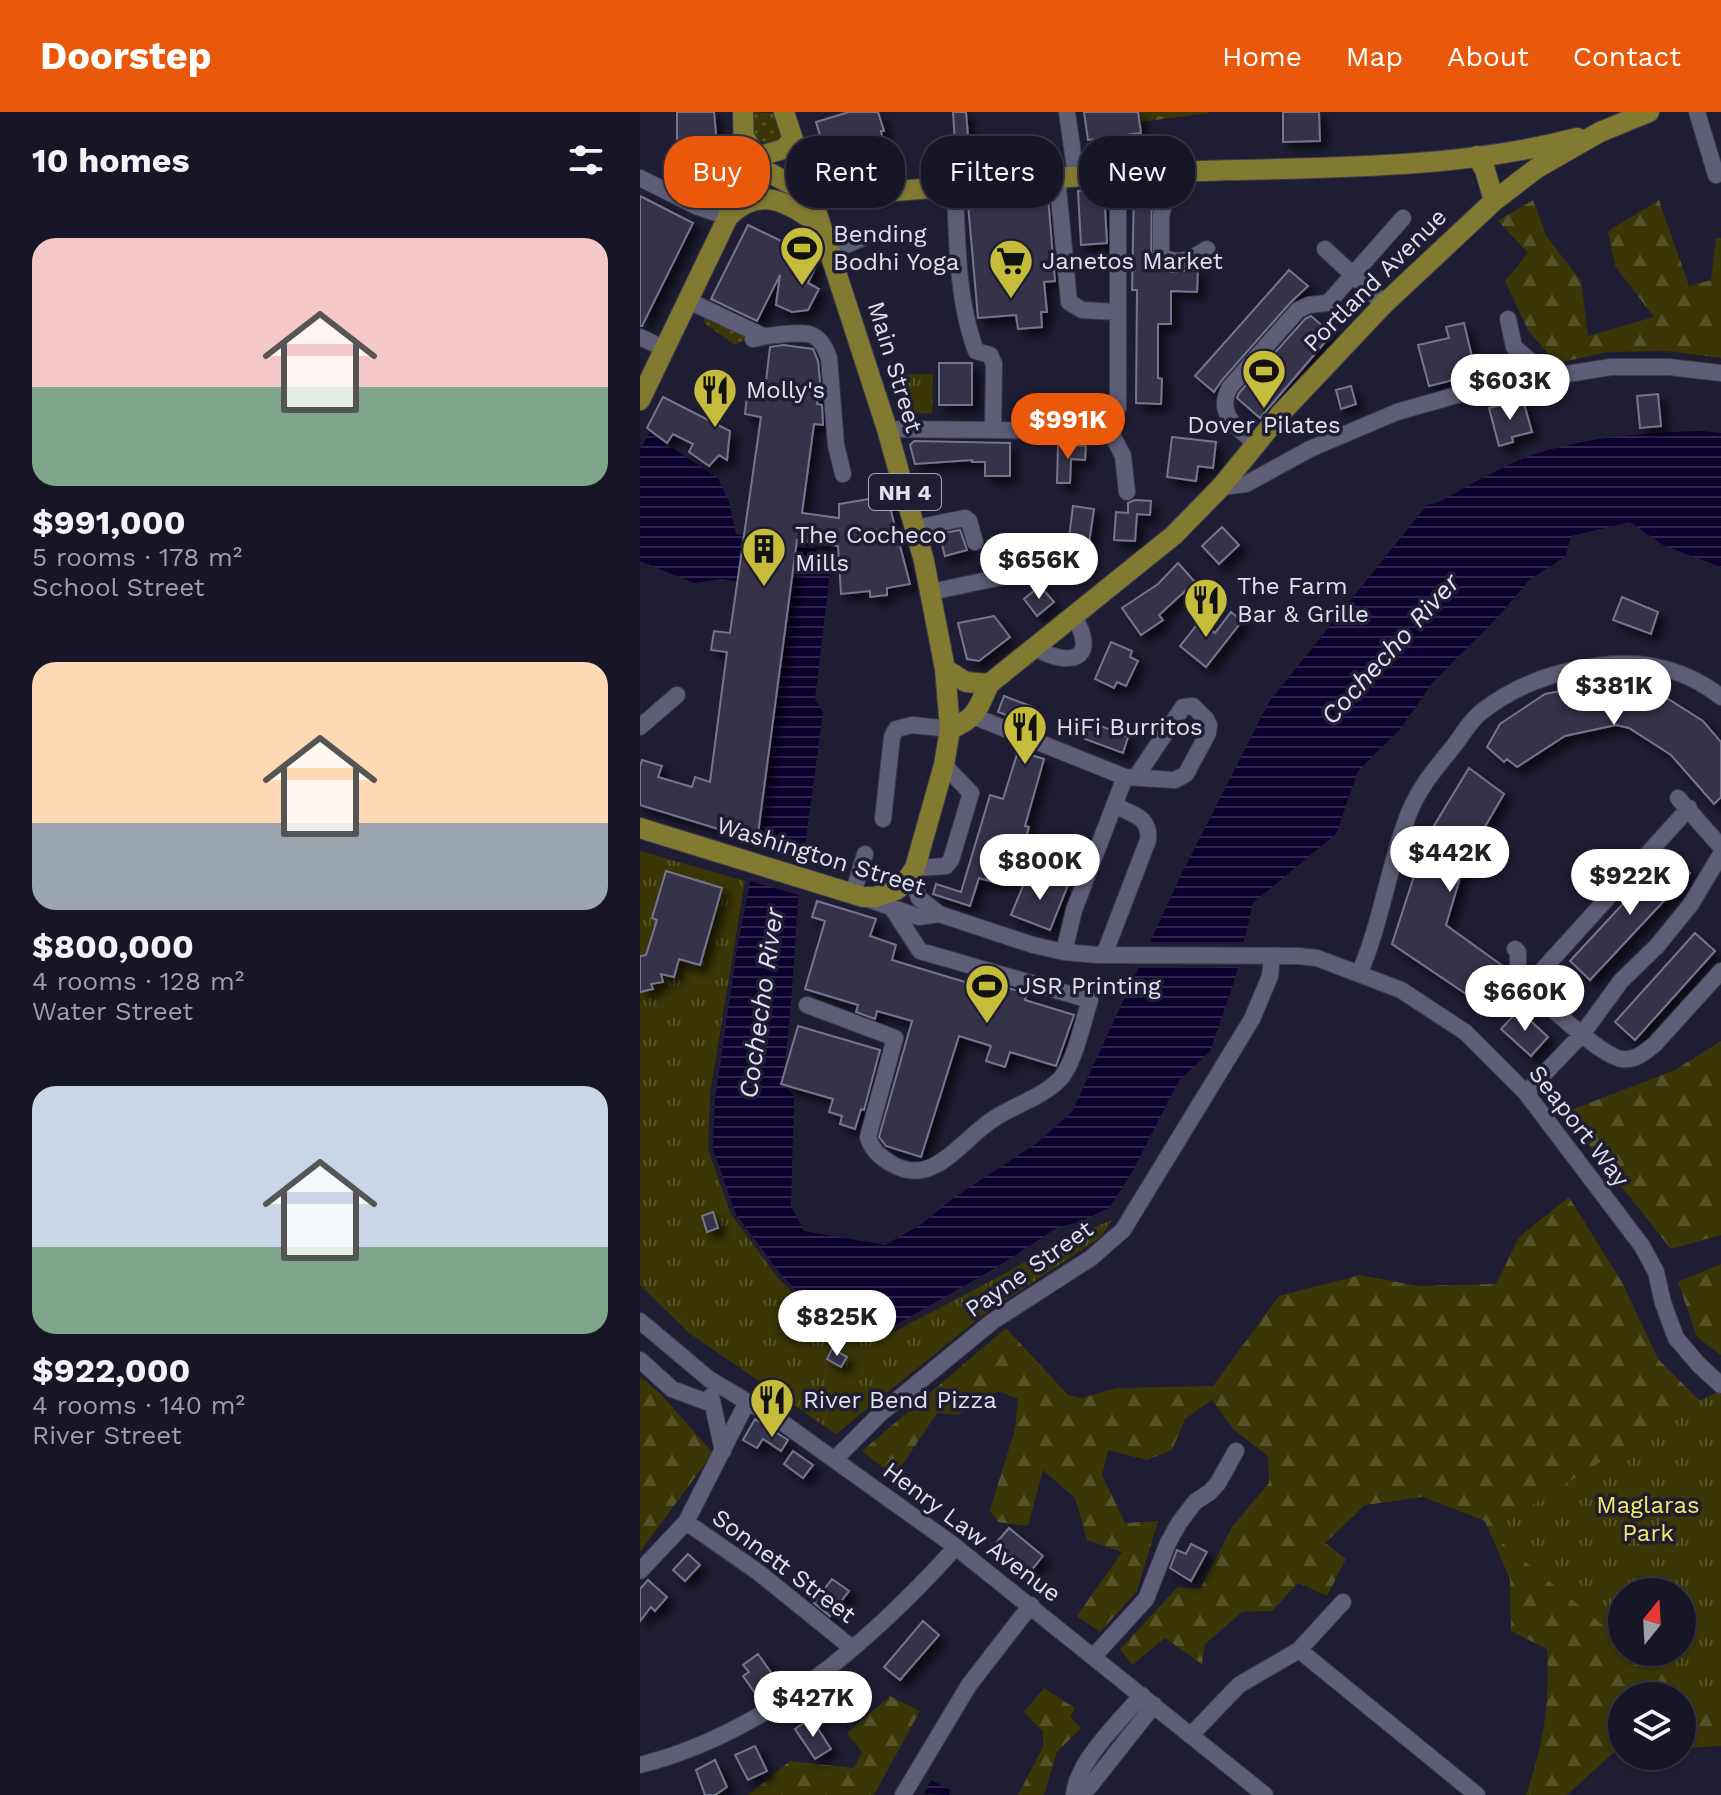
<!DOCTYPE html>
<meta charset="utf-8">
<style>
:root{--surface:#171626;--page:#201f2e;--text:#f1f3f6;--muted:#9e9fa7;--line:#363543;--accent:#ea580c}
body{margin:0;font-family:"Work Sans",sans-serif;background:var(--page);color:var(--text);height:100vh;display:flex;flex-direction:column;font-size:30px;white-space:nowrap}
*{box-sizing:border-box;margin:0}
p{font-size:26px;color:var(--muted)}
.icon{flex:none;width:44px;height:44px;fill:none;stroke:currentColor;stroke-width:2;stroke-linecap:round;stroke-linejoin:round}
.map{position:relative;flex:1;overflow:hidden}
.drawer{display:flex;flex-direction:column;background:var(--surface);width:640px}
.drawer>*{flex:none}
.hud{position:absolute;left:24px;top:24px;width:760px;height:72px;display:flex;gap:16px}
.needle{width:52px;rotate:18deg}
.buttons{position:absolute;left:968px;top:1466px;display:grid;gap:16px}
.buttons a{display:grid;place-items:center;width:88px;height:88px;border-radius:50%;background:var(--surface);box-shadow:0 2px 6px #0004,0 0 0 2px var(--line);font-size:40px}
.price{position:absolute;translate:-50% -68px;padding:0 18px;border-radius:28px;background:#fff;color:#222;font-size:26px;line-height:52px;filter:drop-shadow(0 2px 4px #0008)}
.price::after{content:'';position:absolute;left:50%;top:48px;width:24px;height:18px;margin-left:-12px;background:inherit;clip-path:polygon(0 0,100% 0,50% 100%)}
.price.active{background:var(--accent);color:#fff}
ul{padding:0;list-style:none}
li{display:grid;align-content:center;gap:16px;height:424px;padding:0 32px}
li span{display:grid;place-items:center;height:248px;border-radius:24px;color:#555}
li>.icon{margin-inline-start:auto}
span .icon{width:144px;height:144px;fill:#fffc;stroke-width:1}
li b{font-size:34px}
h2{display:flex;justify-content:space-between;align-items:center;height:96px;padding:0 32px;font-size:34px}
.chip{padding:0 28px;border-radius:32px;background:var(--surface);box-shadow:0 2px 6px #0004,0 0 0 2px var(--line);font-size:28px;line-height:72px}
.chip.active{background:var(--accent);color:#fff}
header{display:flex;align-items:center;gap:48px;box-sizing:border-box;height:112px;padding:0 40px;background:var(--accent);color:#fff}
header strong{font-size:38px}
nav{display:flex;gap:44px;margin-inline-start:auto;font-size:28px}
main{display:flex;flex:1;min-height:0}
.map>svg:first-child{display:block}
.grass{fill:url(#grass-dots)}
.forest{fill:url(#forest-firs);fill-rule:evenodd}
.cemetery{fill:url(#cemetery-stones)}
.park{fill:url(#park-tufts)}
.water{fill:url(#water-rules)}
.pier{fill:#1f1d33}
.building{fill:#34324a;stroke:#767590;stroke-width:2;filter:url(#shadow)}
.lines{fill:none;stroke-linecap:round;stroke-linejoin:round}
.minor-casing{stroke:#3d3a4d;stroke-width:18}
.major-casing{stroke:#3d3a4d;stroke-width:22}
.minor{stroke:#5f5e79;stroke-width:16}
.major{stroke:#817a30;stroke-width:20}
.labels{text-anchor:middle;dominant-baseline:central;stroke-width:7;stroke-linejoin:round;paint-order:stroke}
.shield{fill:#1f1d33;stroke:#a6a6b7;stroke-width:2}
.shield-label{font-size:22px;font-weight:bold;fill:#e0e0ef}
.poi-label{font-size:24px;fill:#e0e0ef;stroke:#1f1d33;text-anchor:start}
.street-label{font-size:24px;fill:#e0e0ef;stroke:#1f1d33}
.park-label{font-size:24px;fill:#f4e967;stroke:#1f1d33}
.water-label{font-size:26px;font-style:italic;fill:#e0dff5;stroke:#1f1d33}
</style>
<header>
<strong>Doorstep</strong>
<nav><a>Home</a><a>Map</a><a>About</a><a>Contact</a></nav>
</header>
<main>
<section class="drawer">
<h2>10 homes<svg class="icon" aria-label="filters" viewBox="0 0 24 24"><path d="M4 7h16M4 17h16"/><circle cx="9" cy="7" r="2"/><circle cx="15" cy="17" r="2"/></svg></h2>
<ul>
<li><span style="background:linear-gradient(#f6c9c9 60%,#7fa58c 0)"><svg class="icon" aria-label="home" viewBox="0 0 24 24"><path d="M3 11l9-7 9 7M6 9v11h12V9"/></svg></span><div><b>$991,000</b><p>5 rooms · 178 m²</p><p>School Street</p></div></li>
<li><span style="background:linear-gradient(#ffd9b3 65%,#9aa5b1 0)"><svg class="icon" aria-label="home" viewBox="0 0 24 24"><path d="M3 11l9-7 9 7M6 9v11h12V9"/></svg></span><div><b>$800,000</b><p>4 rooms · 128 m²</p><p>Water Street</p></div></li>
<li><span style="background:linear-gradient(#c9d6e8 65%,#7fa58c 0)"><svg class="icon" aria-label="home" viewBox="0 0 24 24"><path d="M3 11l9-7 9 7M6 9v11h12V9"/></svg></span><div><b>$922,000</b><p>4 rooms · 140 m²</p><p>River Street</p></div></li>
</ul>
</section>
<div class="map">
<svg width="1081" height="1683" viewBox="0 0 1081 1683">
<defs>
<pattern id="grass-dots" width="8" height="8" patternUnits="userSpaceOnUse" patternTransform="scale(2)"><rect width="8" height="8" fill="#3a3605"/><path d="M2 2h.1M6 6h.1" fill="none" stroke="#56532a" stroke-width="1.8" stroke-linecap="round"/></pattern>
<pattern id="forest-firs" width="22" height="20" patternUnits="userSpaceOnUse" patternTransform="scale(2)"><rect width="22" height="20" fill="#3a3605"/><path d="M5 1l3.5 6h-7zM16 11l3.5 6h-7z" fill="#56532a"/></pattern>
<pattern id="cemetery-stones" width="16" height="16" patternUnits="userSpaceOnUse" patternTransform="scale(2)"><rect width="16" height="16" fill="#3a3605"/><path d="M2 7V4a2 2 0 0 1 4 0v3zM10 15v-3a2 2 0 0 1 4 0v3z" fill="#56532a"/></pattern>
<pattern id="park-tufts" width="24" height="20" patternUnits="userSpaceOnUse" patternTransform="scale(2)"><rect width="24" height="20" fill="#3a3605"/><path d="M3 7l-1-3M5 7V3M7 7l1-3M15 17l-1-3M17 17v-4M19 17l1-3" fill="none" stroke="#56532a"/></pattern>
<pattern id="water-rules" width="6" height="5" patternUnits="userSpaceOnUse" patternTransform="scale(2)"><rect width="6" height="5" fill="#0c002f"/><path d="M0 2.5h6" fill="none" stroke="#2f254d"/></pattern>
<filter id="shadow"><feDropShadow dx="7" dy="7" stdDeviation="4" flood-color="#0009"/></filter>
</defs>
<rect width="100%" height="100%" fill="#1f1d33"/>
<path class="grass" d="M113,0L134,1L142,23L140,27L127,32C111,28 113,14 113,0Z
M65,203L109,226L95,233L64,211Z"/>
<path class="forest" d="M893,88L907,125L941,169L948,224L1014,205L975,154L968,119L1019,88L1049,174L1071,168L1076,126H1081V246L1027,239L969,240L917,251L889,220L865,169L888,141L858,109Z
M1081,929V1123L1031,1137L923,1001L1035,958Z
M929,1085L983,1172L1018,1247L1081,1310V1634L1042,1636V1584H982V1633L927,1683H886C904,1630 910,1593 907,1537L871,1519L870,1467L845,1409L783,1385L725,1393L685,1431L706,1447L687,1484L658,1471L632,1499L602,1500L565,1532L562,1552L525,1526L492,1553L480,1537L538,1475L560,1477L592,1415L629,1371L628,1344L593,1317L572,1288L545,1307L532,1338L507,1348L468,1338L462,1363L485,1411L518,1409L497,1479L460,1520L437,1504L482,1440L447,1428L435,1386L403,1358L388,1414L358,1410L350,1398L375,1317L378,1287L358,1279L318,1303L297,1301L254,1365L222,1339L366,1216L428,1283L441,1286L477,1276L573,1274L639,1184L720,1163L778,1174L856,1172L879,1125ZM982,1480H1042V1540H982Z
M1081,1152V1243L1057,1225L1038,1170Z
M0,1265L20,1281L73,1341L0,1440Z
M404,1576L435,1596L430,1605L441,1616L417,1640L404,1683H378L403,1635V1620L384,1600Z
M250,1584L280,1599L234,1683H108L150,1649L214,1656L222,1640L207,1621Z"/>
<path class="cemetery" d="M499,0H569V1L500,10Z"/>
<path class="park" d="M293,262L292,302L263,300L251,263Z
M0,739L105,769L70,981L68,1037L91,1102L138,1166L160,1188L188,1209L214,1220L248,1223L364,1162L420,1129L472,1108L461,1125L342,1204L196,1322L49,1221L0,1173Z
M1081,1278V1611L996,1540H1042V1480H982V1529L849,1420L1049,1294Z"/>
<path class="water" d="M1062,319L1081,321V455L1023,433L990,410L931,424L926,444L889,468L859,504L792,571L761,616L718,659L696,722L613,791L595,867L570,939L538,970L492,1060L469,1096L439,1110L418,1115L357,1155L250,1216L216,1215L192,1205L162,1183L142,1164L96,1102L73,1037L75,988L97,837L125,695L134,604L153,478L81,467L54,471L0,449V337L10,321L78,366L89,390L96,422L173,433L190,460L175,587L183,600L158,787L151,891L143,972L154,984L151,1094L164,1119L245,1133L282,1112L312,1087L397,1031L432,1000L541,763L629,590L787,393L797,391C832,372 869,349 908,338C959,324 1010,320 1062,319Z
M291,1668L311,1678L309,1683L284,1682Z"/>
<path class="pier" d="M115,729L169,745L162,784L106,768Z
M506,830H606L599,855L495,856Z"/>
<path class="building" d="M37,0H74L76,21L64,71L32,63L40,30L37,27Z
M209,0H238L244,19H241L248,65L194,71L176,10Z
M313,0H326L331,59L317,61Z
M444,0H498L501,21L448,28Z
M643,0H679L680,29L643,30Z
M494,76H512L511,155L533,160L558,157L557,180L531,179V212H518V266L522,267L521,292L496,291L497,178H492Z
M464,77L467,131L441,133L438,79Z
M0,84L53,111L2,214H0Z
M408,85L415,169L404,170L407,200H401L402,215L378,217L376,203L338,206L328,92Z
M108,113L164,140L169,138L176,154L168,171L179,177L168,198L152,200L136,193L140,163L117,209L71,187Z
M649,158L668,174L650,191L582,268L574,280L555,264Z
M671,204L692,222L620,306L597,286L599,281L665,207Z
M824,211L832,245L837,244L841,261L789,274L778,233L809,226L806,215Z
M143,233L173,237L178,249L180,270L177,292L182,293L183,313L174,312L162,401L199,406V392L247,384L270,472L247,476V483L230,485V479L201,482L198,434L157,428L117,729L0,693V655L2,648L22,654L18,665L52,675L55,665L70,670L87,540L71,538L74,519L90,521L121,305L105,302L107,284L124,286L130,235Z
M299,251H332V293H299Z
M711,274L716,292L701,297L696,278Z
M1018,282L1021,314L1000,316L997,284Z
M23,285L90,319L87,348L79,343L69,354L49,340L53,332L33,322L27,331L7,316Z
M883,288L892,320L872,325L873,330L859,334L849,296Z
M532,325L576,330L573,356L558,354L556,369L527,365Z
M274,329L370,331V364H345V350H332V348L275,352L270,333Z
M418,333L446,334L445,348L431,347L430,371H417Z
M495,388L511,389L510,403L497,402L495,429L474,428L476,400L488,401V391Z
M433,394L454,397L446,452L426,449Z
M582,415L599,433L579,452L562,434Z
M320,418L327,438L305,444L299,422Z
M538,451L555,470L519,503L523,508L501,523L482,496L518,472Z
M400,474L414,490L397,504L384,487Z
M982,485L1018,500L1011,522L973,508Z
M591,500L602,509L566,555L540,534L560,509L575,521Z
M354,504L370,525L339,549L327,547L318,511Z
M471,530L492,539L490,545L498,549L486,574L477,570L474,576L455,567Z
M988,566V569L1006,573L1063,609L1081,630V685L1074,692L1031,643L989,616L976,613L925,624L877,655L867,647L864,650L847,635L860,612L905,582Z
M364,584L393,595L387,611L358,600Z
M451,610L488,625L483,641L445,627Z
M378,639L404,647L385,714L389,715L373,769L358,765L356,771L339,766L330,794L293,782L296,772L321,780L350,683L363,687Z
M829,656L864,682L825,749L806,813L867,857L844,894L752,832L786,727Z
M1029,742L1050,761L950,868L930,849Z
M26,759L82,776L60,853L39,847L34,865L21,862L23,870L11,872L13,877L0,880V844L6,843L17,808L12,806Z
M387,764L407,773L410,765L428,773L410,818L371,803Z
M177,789L236,807L230,824L256,833L252,848L365,882L367,876L387,881L385,888L434,903L416,954L370,940L365,955L346,949L351,934L319,924L281,1045L246,1034L239,1025L272,909L237,899L235,907L216,900L218,893L165,877L185,809L172,805Z
M1055,821L1075,839L995,928L975,910Z
M879,898L908,925L891,944L861,917Z
M158,914L240,938L224,998L221,997L215,1017L200,1012L202,1004L189,1000L193,987L141,972Z
M73,1100L78,1116L67,1120L62,1104Z
M192,1237L207,1245L201,1255L187,1247Z
M115,1307L148,1328L141,1339L123,1327L117,1336L103,1328Z
M153,1339L173,1353L163,1366L144,1352Z
M369,1416L403,1444L390,1460L356,1431Z
M551,1432L567,1440L551,1469L530,1456L537,1438L546,1442Z
M48,1442L60,1453L45,1469L33,1458Z
M192,1467L209,1479L190,1504L174,1491Z
M8,1468L27,1485L15,1499L11,1495L0,1509V1477Z
M283,1509L299,1523L260,1568L244,1555Z
M118,1542L135,1566L115,1581L103,1564L109,1560L103,1553Z
M171,1606L191,1637L175,1647L155,1617Z
M115,1634L127,1659L108,1668L95,1643Z
M75,1648L87,1675L75,1683H65L56,1658Z"/>
<g class="lines">
<g class="minor-casing">
<path id="minor" d="M427,0L436,64
M1057,0L1076,63
M528,60L526,84L521,104V144C538,154 552,147 567,137
M417,65L429,190L442,198L477,200
M0,66L58,95L88,105
M315,74C317,128 317,189 336,239L350,243L354,252L353,318
M685,137L744,192
M190,140L225,125
M49,189L123,224
M868,207L874,235L899,256L903,265
M0,225L25,237
M113,227C123,224 133,223 145,222C170,220 180,220 189,246L196,333L203,362
M467,313L483,344L487,380
M247,317L448,319L471,310L478,296V62
M616,331C597,316 575,302 590,275L658,198L669,193L688,191L763,106
M581,375L606,372L670,337L757,300L845,275L971,255H1029L1081,261
M275,416L325,406L329,409L335,430
M291,480L371,463
M395,535C412,548 452,556 442,522C441,516 436,510 433,504
M333,604L485,665L535,668L546,662L568,621L569,613L566,607L553,594L543,595L496,665
M0,615L37,583
M1038,686L1081,735
M1049,696L887,875C907,891 960,944 982,947C995,949 1005,940 1015,932L1081,859
M243,707L252,625L256,617L272,613L310,617
M275,756L306,754L311,748L331,681L304,653
M271,764L279,786L299,802
M213,782L225,742
M225,786L279,805L299,802L393,833L424,840L458,843L659,844L677,846L761,878L825,920L886,981L1002,1134L1016,1160L1023,1191L1036,1226L1059,1253L1081,1273
M875,837L878,840V861L887,875
M424,840L434,798L485,665
M464,843L508,728C511,706 493,702 475,694
M719,862C741,812 748,757 767,706C777,678 795,657 813,635C822,624 829,610 840,601C870,577 907,562 944,556C995,546 1040,553 1081,585
M167,893L255,926L228,1025C231,1037 241,1046 252,1052C294,1077 322,1026 355,1006C375,993 402,985 419,968C434,954 443,909 450,888L280,839L252,796
M886,981L943,921L981,869L1017,834L1051,792L1081,742
M0,1209L69,1267L143,1311L312,1432L625,1683
M0,1248L32,1277L72,1292
M71,1284L83,1339
M195,1347L241,1301L353,1209L451,1146L483,1118L612,907L630,864L632,844
M46,1410L118,1460L212,1536
M0,1459L46,1410L107,1290
M659,1538L837,1683
M454,1544L506,1487L528,1431L539,1411L555,1390L570,1380L578,1371L596,1339
M552,1622L599,1573L659,1538L703,1490
M0,1653C127,1621 230,1530 316,1435
M263,1683L329,1573L391,1493
M434,1683C436,1650 480,1609 502,1583
M439,1683L450,1674L514,1593"/>
</g>
<g class="major-casing">
<path id="major" d="M105,26L124,58L170,82L198,84C307,75 416,64 526,60C659,55 808,60 937,26
M837,44L845,58L854,89
M116,45L144,37L153,27
M88,105C120,72 150,91 181,114
M0,288L88,105L104,39L103,0
M305,557L326,570L349,572
M310,617C336,607 338,597 349,572L534,423L581,375L643,299L744,192L854,89L897,56L960,20L1009,0
M0,716L223,785H235L256,778L264,772L275,756L304,653L310,617L305,557L284,449L247,317L144,0"/>
</g>
<use href="#minor" class="minor"/>
<use href="#major" class="major"/>
</g>
<defs>
<g id="stadium-pin" transform="scale(2.3)"><path d="M0 17L-7.5 6A9.5 9.5 0 1 1 7.5 6Z" fill="#c6bc3c" stroke="#1f1d33"/><path d="M0-5a6.5 5 0 1 0 0 10a6.5 5 0 1 0 0-10ZM-3.5-1.8h7v3.6h-7Z" fill="#111"/></g>
<g id="supermarket-pin" transform="scale(2.3)"><path d="M0 17L-7.5 6A9.5 9.5 0 1 1 7.5 6Z" fill="#c6bc3c" stroke="#1f1d33"/><path d="M-6-5.5h2.5l.6 2H6L4.5 2H-2.5L-4.4-4H-6ZM-1.5 3.2a1.3 1.3 0 1 0 .1 0ZM3 3.2a1.3 1.3 0 1 0 .1 0Z" fill="#111"/></g>
<g id="restaurant-pin" transform="scale(2.3)"><path d="M0 17L-7.5 6A9.5 9.5 0 1 1 7.5 6Z" fill="#c6bc3c" stroke="#1f1d33"/><path d="M-5-6h1v4h1v-4h1v4h1v-4h1v5L-1.5 .5V6h-2V.5L-5-1ZM5-6V6H3V1.5H1.5Q1.5-4 5-6Z" fill="#111"/></g>
<g id="building-pin" transform="scale(2.3)"><path d="M0 17L-7.5 6A9.5 9.5 0 1 1 7.5 6Z" fill="#c6bc3c" stroke="#1f1d33"/><path d="M-4-6H4V6H1V3H-1V6H-4ZM-2.5-4.3h1.7v1.8h-1.7ZM.8-4.3h1.7v1.8H.8ZM-2.5-1h1.7V.8h-1.7ZM.8-1h1.7V.8H.8Z" fill="#111"/></g>
</defs>
<g fill-rule="evenodd">
<use href="#stadium-pin" x="162" y="136"/>
<use href="#supermarket-pin" x="371" y="149"/>
<use href="#stadium-pin" x="624" y="259"/>
<use href="#restaurant-pin" x="75" y="278"/>
<use href="#building-pin" x="124" y="437"/>
<use href="#restaurant-pin" x="566" y="488"/>
<use href="#restaurant-pin" x="385" y="615"/>
<use href="#stadium-pin" x="347" y="874"/>
<use href="#restaurant-pin" x="132" y="1288"/>
</g>
<g class="labels">
<rect class="shield" x="229" y="362" width="72" height="36" rx="6"/>
<g class="shield-label">
<text x="265" y="380">NH 4</text>
</g>
<g class="poi-label">
<text x="193" y="122">Bending<tspan x="193" dy="28">Bodhi Yoga</tspan></text>
<text x="402" y="149">Janetos Market</text>
<text x="106" y="278">Molly's</text>
<text x="624" y="313" text-anchor="middle">Dover Pilates</text>
<text x="155" y="423">The Cocheco<tspan x="155" dy="28">Mills</tspan></text>
<text x="597" y="474">The Farm<tspan x="597" dy="28">Bar &amp; Grille</tspan></text>
<text x="416" y="615">HiFi Burritos</text>
<text x="378" y="874">JSR Printing</text>
<text x="163" y="1288">River Bend Pizza</text>
</g>
<g class="street-label">
<text transform="translate(735 168) rotate(-45)">Portland Avenue</text>
<text transform="translate(255 255) rotate(73)">Main Street</text>
<text transform="translate(181 744) rotate(17)">Washington Street</text>
<text transform="translate(939 1014) rotate(52)">Seaport Way</text>
<text transform="translate(389 1157) rotate(-35)">Payne Street</text>
<text transform="translate(332 1420) rotate(37)">Henry Law Avenue</text>
<text transform="translate(144 1454) rotate(37)">Sonnett Street</text>
</g>
<g class="park-label">
<text x="1008" y="1393">Maglaras<tspan x="1008" dy="28">Park</tspan></text>
</g>
<g class="water-label">
<text transform="translate(750 537) rotate(-48)">Cochecho River</text>
<text transform="translate(121 891) rotate(-82)">Cochecho River</text>
</g>
</g>
</svg>
<div class="buttons">
<a><svg class="needle" viewBox="-14 -14 28 28"><path d="M0-13l5 13h-10z" fill="#e53935"/><path d="M0 13l5-13h-10z" fill="#9e9fa7"/></svg></a>
<a><svg class="icon" aria-label="layers" viewBox="0 0 24 24"><path d="M12 4l9 5-9 5-9-5zM3 14l9 5 9-5"/></svg></a>
</div>
<b class="price" style="left:870px;top:310px">$603K</b>
<b class="price active" style="left:428px;top:349px">$991K</b>
<b class="price" style="left:399px;top:489px">$656K</b>
<b class="price" style="left:974px;top:615px">$381K</b>
<b class="price" style="left:810px;top:782px">$442K</b>
<b class="price" style="left:400px;top:790px">$800K</b>
<b class="price" style="left:990px;top:805px">$922K</b>
<b class="price" style="left:885px;top:921px">$660K</b>
<b class="price" style="left:197px;top:1246px">$825K</b>
<b class="price" style="left:173px;top:1627px">$427K</b>
<div class="hud">
<a class="chip active">Buy</a>
<a class="chip">Rent</a>
<a class="chip">Filters</a>
<a class="chip">New</a>
</div>
</div>
</main>
